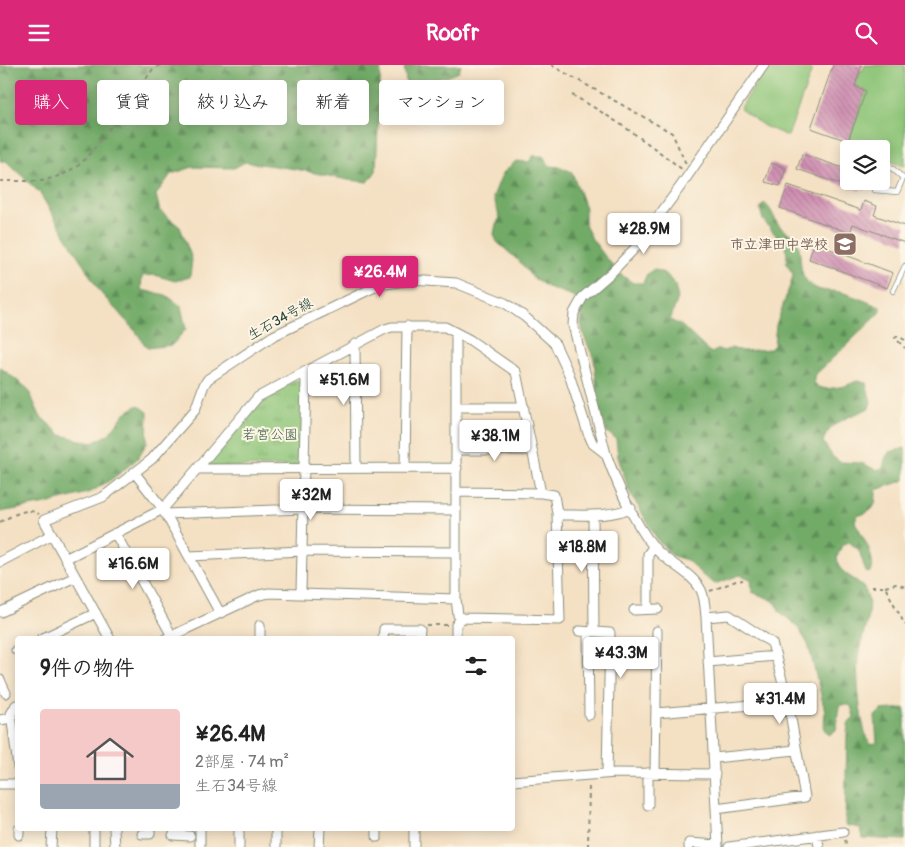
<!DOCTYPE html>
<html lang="ja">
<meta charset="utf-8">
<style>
:root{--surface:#fff;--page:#f6f6f6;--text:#222;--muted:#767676;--accent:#db2777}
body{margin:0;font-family:Pangolin,"Klee One",sans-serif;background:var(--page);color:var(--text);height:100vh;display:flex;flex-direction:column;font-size:19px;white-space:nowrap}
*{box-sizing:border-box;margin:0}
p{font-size:16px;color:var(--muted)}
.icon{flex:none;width:28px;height:28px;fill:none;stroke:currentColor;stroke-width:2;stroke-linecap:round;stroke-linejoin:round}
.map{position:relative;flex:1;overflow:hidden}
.sheet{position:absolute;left:15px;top:571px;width:500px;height:195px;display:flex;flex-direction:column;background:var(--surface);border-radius:5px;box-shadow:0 2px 12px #0003}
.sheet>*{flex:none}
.top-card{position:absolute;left:15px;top:15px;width:500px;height:45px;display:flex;gap:10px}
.controls{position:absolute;left:840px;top:75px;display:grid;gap:10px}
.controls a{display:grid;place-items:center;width:50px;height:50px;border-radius:5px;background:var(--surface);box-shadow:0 2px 12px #0003;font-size:25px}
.price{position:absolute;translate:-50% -42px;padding:0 11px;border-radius:5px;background:#fff;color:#222;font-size:16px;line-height:32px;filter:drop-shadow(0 1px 2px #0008)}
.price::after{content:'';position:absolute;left:50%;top:30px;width:15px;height:11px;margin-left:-8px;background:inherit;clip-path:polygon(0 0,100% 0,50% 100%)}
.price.active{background:var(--accent);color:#fff}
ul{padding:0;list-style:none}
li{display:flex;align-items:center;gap:15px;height:125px;padding:0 25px}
li span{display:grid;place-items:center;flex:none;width:140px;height:100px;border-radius:5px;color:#555}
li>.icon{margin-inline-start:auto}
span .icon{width:60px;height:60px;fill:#fffc;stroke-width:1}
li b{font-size:21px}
h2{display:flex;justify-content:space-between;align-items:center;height:60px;padding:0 25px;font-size:21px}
.tag{padding:0 18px;border-radius:5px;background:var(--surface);box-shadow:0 2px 12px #0003;font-size:18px;line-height:45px}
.tag.active{background:var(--accent);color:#fff}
header{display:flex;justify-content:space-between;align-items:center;height:65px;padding:0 25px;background:var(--accent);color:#fff;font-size:22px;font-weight:800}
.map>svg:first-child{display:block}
.forest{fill:url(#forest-firs);stroke:#48744e}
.park{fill:url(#park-tufts);stroke:#568156}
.garden{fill:#8ec578;stroke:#568156}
.building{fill:url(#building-back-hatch)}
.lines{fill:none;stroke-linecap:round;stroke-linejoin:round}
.service-casing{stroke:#8a8e7c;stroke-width:6}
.minor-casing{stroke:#8a8e7c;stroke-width:11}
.path{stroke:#8a8e7c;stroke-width:2;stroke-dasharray:4 4;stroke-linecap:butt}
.service{stroke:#fff;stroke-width:4.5}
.minor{stroke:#fff;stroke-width:9}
.labels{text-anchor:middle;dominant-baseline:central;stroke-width:4;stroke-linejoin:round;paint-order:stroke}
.education-label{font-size:14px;font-weight:bold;fill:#785e54;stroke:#fcf5e5;text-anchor:end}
.street-label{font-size:14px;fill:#1f3d34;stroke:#fcf5e5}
.park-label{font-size:14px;fill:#3b5f45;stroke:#fcf5e5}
</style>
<header><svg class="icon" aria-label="menu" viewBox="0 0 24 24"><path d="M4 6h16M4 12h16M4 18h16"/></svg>Roofr<svg class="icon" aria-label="search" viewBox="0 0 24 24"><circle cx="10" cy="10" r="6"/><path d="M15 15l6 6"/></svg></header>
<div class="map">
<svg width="905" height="782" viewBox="0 0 905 782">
<defs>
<pattern id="forest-firs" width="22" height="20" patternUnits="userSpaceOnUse" patternTransform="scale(1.25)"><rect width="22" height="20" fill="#72aa68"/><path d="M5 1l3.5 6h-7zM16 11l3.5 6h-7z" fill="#5d8c56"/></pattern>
<pattern id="park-tufts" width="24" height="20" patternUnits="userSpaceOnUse" patternTransform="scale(1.25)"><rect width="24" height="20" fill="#8ec578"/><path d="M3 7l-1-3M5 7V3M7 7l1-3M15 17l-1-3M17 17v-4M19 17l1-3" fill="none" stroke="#73a163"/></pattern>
<pattern id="building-back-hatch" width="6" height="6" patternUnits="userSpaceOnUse" patternTransform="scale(1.25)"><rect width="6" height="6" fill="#cf8db1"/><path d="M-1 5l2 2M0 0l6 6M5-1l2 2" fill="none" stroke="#a77491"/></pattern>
</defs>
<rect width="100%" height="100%" fill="#fcf5e5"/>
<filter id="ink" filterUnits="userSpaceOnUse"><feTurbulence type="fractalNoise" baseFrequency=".02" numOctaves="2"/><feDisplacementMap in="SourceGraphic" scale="10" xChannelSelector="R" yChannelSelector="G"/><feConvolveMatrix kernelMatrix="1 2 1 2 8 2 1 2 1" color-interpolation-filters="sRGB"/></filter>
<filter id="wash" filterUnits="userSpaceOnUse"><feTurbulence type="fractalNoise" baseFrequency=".0096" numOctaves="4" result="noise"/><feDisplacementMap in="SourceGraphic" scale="20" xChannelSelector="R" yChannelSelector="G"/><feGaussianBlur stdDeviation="1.12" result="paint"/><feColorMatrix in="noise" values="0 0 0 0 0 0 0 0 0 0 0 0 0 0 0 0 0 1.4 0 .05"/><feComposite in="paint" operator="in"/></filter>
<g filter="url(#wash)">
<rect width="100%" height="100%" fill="#f4e0c3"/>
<path class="forest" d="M0,0H381L376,106L368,117L348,115L296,104L245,97L234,103L193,102L171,109L156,130L160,146L180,162L192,194L190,212L175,216L155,210L142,211L141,225L166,230L181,241L186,264L172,280L147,283L137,268L100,227L39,127L6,96H0Z
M404,0H461L459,7L447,12L423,16L418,28L407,26Z
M533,91H543L550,101L561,102L572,107L585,143V160L592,174L607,194L623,211L633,218H643L647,209L654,204L666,209L675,220L678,233L670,255L682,261L707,285L712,288L718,284L724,286L731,283L742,286L770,284L774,280L776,260L792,215L793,209L786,198L787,188L784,180L763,155L760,144L764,138C774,145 773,156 782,163C786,167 793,169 796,175C804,189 796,207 809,218C819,228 828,225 841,227C854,231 868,237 880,242L881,247L814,311V317L818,322L827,324L845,321L857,316L866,318L871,337L869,343C851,352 829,356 823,377L833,392L840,397L862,398L876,405L883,403L885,394L889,387L905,383V415L876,425C876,443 874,446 857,451L855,457C862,470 877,493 871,508L866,507L859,485L849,477L842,480L837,492C838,496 838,500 840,503C851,516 863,514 868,533C872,549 860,576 858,593C856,608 860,669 871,679L877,678L875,651L881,645L905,643V775L862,773L860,763L845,760L847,669L848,659L854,652L851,641L845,639L839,641L836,665L829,670L824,664L825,646L808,579L797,561L779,546C778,533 762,532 752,527L751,514L740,510L715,519L702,510L687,495L673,491L659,477L629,426L618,392L616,374L607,367L599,346L594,294L584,271L581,259L582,243L573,231L547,222L531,211L519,196L497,177L494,169L496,159L500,153L493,132L502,109L516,96L529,97Z
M0,302L28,324L40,351L61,370L92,378L108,370L125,348L138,340L148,347L147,378L137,394L115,412L91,427L46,439L0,447Z"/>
<path class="park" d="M297,315L303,319L301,401L203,402L262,332Z"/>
<path class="garden" d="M768,0H809L812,5L788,71L764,61L740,44Z
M865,0H905V101L881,94V84L846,83L866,26L855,21L860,6H862Z"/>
<g id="blocks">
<path class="building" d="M833,0H862L855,21L866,26L848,76L811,63Z
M802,89L849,105V116H863L860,126L797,104Z
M771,98L786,103L780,121L765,117Z
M788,120L861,145L864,136L877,141L874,150L905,161V178L853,159L850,168L780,143Z
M814,178L893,208L887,223L809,194Z"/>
</g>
</g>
<g filter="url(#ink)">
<use href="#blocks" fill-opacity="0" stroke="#8a8e7c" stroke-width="1"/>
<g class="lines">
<g class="service-casing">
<path id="service" d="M874,125L897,127L903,113L893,104L881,99
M893,226L905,201"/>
</g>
<g class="minor-casing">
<path id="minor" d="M355,279L356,403
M457,342H524
M457,385H532
M405,403L407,261
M197,404L457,403
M134,407L163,444L220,548
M457,427L541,428
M557,448L563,450C586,450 609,452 631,443
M165,449L303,444L456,445
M593,450L594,567
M115,468L172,571
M189,491L302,486L456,487
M65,494L163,444L258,332L385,264L392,262H445L470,275L516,307L541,428L554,430L557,448L560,555L461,553L458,550L456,534L269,528L259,530L165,574
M0,497L51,470
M301,528L306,316L304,307
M456,534V268
M648,544V489L653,482
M634,545L658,544
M1,547L75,512
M706,552L729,550L772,578L788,637L805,732L716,744
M579,566L610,568L607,708
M588,567L589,650
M41,574L96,548
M110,574L44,455L103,432L152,394L195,345L204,320L208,314L273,271L379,220L411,215L456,218L505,238L525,252L555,279L569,309L588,368L593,379L606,389
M260,574V560
M383,574L384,564H420L419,574
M456,574V560L461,553
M16,585H18
M708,597L776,591
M0,615L6,628
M16,640L11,649L18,702
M656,648L788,637
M0,655L11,653
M714,693L796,685
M655,708L657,566
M512,716L616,708L715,709
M0,719H18
M648,740V708
M114,764L115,782
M142,769H150V764
M19,770V764
M173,770L190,771
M817,770L819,782
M377,772V764
M51,782L52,764
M94,782V764
M200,782V764
M239,782V764
M276,782V764
M319,782L320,764
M414,782V764
M689,782V778L718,780
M718,782L706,552C705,543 705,533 701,525C691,506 666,498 653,481C633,456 617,419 606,389L573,260L574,248L583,232L612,207L636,182L680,122L764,0
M729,782L843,767"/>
</g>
<path class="path" d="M551,0L672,68L686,99
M572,30C611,51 647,77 683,105
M0,116H42L62,110L79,100L89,90L128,39L153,4L160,0
M905,275L898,271L895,273L905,283
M0,457C12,451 27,441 39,449
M871,522H885L905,560
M885,522L896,519L905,522
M710,526L736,516L743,515
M427,560H447
M845,775L847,782
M588,782L589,719"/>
<use href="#service" class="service"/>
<use href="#minor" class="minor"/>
</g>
</g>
<defs>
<g id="school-square" transform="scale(1.25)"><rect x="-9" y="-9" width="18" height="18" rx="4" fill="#8d6e63" stroke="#fcf5e5"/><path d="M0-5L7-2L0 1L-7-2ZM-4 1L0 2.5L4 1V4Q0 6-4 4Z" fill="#fff"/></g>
</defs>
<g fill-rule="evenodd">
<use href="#school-square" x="845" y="179"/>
</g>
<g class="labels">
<g class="education-label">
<text x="828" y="179">市立津田中学校</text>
</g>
<g class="street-label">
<text transform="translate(280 254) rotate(-29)">生石34号線</text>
</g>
<g class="park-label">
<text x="270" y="369">若宮公園</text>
</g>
</g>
</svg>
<div class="controls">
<a><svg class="icon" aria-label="layers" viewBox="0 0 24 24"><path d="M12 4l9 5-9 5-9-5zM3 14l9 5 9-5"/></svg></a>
</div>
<b class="price" style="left:644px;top:190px">¥28.9M</b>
<b class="price active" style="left:380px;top:233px">¥26.4M</b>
<b class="price" style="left:344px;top:341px">¥51.6M</b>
<b class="price" style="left:495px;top:397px">¥38.1M</b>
<b class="price" style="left:311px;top:456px">¥32M</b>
<b class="price" style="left:582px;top:508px">¥18.8M</b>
<b class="price" style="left:133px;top:525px">¥16.6M</b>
<b class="price" style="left:621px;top:614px">¥43.3M</b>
<b class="price" style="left:780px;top:660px">¥31.4M</b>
<div class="top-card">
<a class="tag active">購入</a>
<a class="tag">賃貸</a>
<a class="tag">絞り込み</a>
<a class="tag">新着</a>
<a class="tag">マンション</a>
</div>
<section class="sheet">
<h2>9件の物件<svg class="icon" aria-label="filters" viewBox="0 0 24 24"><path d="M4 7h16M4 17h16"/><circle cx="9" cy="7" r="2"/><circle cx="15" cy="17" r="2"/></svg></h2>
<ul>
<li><span style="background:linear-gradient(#f6c9c9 75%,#9aa5b1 0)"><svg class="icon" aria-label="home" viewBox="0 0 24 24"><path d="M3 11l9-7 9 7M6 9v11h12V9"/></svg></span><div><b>¥26.4M</b><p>2部屋 · 74 m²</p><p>生石34号線</p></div></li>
</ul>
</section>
</div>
